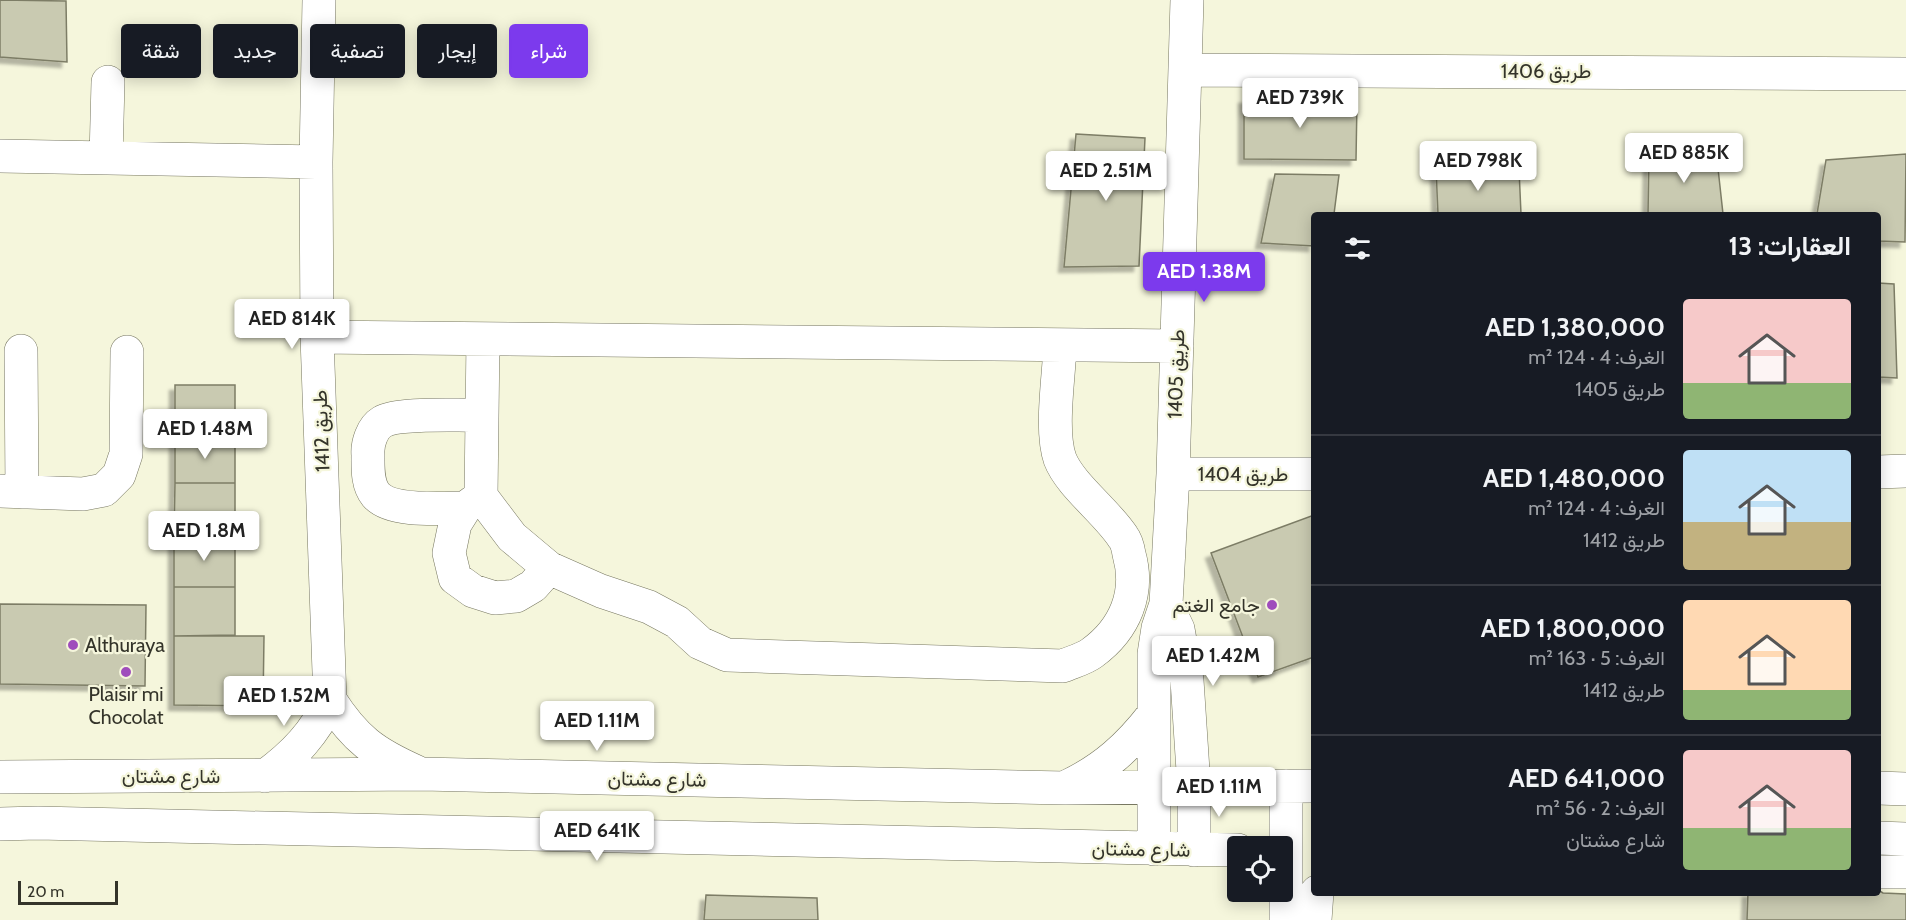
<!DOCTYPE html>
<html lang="ar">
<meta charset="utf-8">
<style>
:root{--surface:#171b24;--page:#20242c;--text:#f1f3f6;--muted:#9ea1a6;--line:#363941;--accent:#7c3aed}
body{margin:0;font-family:Cabin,Vazirmatn,sans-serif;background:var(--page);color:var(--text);direction:rtl;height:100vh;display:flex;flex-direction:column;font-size:22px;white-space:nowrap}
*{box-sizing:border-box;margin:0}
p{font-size:20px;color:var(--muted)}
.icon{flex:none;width:33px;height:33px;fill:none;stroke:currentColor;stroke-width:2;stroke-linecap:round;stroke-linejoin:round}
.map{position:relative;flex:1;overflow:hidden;direction:ltr}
.details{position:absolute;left:1311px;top:212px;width:570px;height:684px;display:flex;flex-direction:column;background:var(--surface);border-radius:6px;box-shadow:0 3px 15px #0003;direction:rtl}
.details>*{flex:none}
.banner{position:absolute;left:18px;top:24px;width:570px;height:54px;direction:rtl;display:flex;gap:12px}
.buttons{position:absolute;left:1227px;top:836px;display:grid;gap:12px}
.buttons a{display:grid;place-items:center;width:66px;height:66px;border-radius:6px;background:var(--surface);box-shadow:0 3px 15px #0003;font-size:30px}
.scale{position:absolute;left:18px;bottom:15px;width:100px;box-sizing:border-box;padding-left:6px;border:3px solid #34342a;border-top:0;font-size:16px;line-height:21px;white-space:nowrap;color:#34342a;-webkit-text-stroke:4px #f5f6dc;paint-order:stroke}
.price{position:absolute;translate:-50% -51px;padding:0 14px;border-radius:6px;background:#fff;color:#222;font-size:20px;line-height:39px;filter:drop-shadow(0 2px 3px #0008)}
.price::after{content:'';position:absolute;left:50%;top:36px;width:18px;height:14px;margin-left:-9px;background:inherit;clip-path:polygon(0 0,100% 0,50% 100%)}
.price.selected{background:var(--accent);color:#fff}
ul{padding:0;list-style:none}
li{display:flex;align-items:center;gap:18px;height:150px;padding:0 30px}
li+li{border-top:2px solid var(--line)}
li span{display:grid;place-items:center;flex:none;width:168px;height:120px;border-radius:6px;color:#555}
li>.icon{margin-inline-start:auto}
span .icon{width:72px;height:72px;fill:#fffc;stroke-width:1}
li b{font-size:26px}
h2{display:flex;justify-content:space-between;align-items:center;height:72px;padding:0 30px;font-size:26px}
.tag{padding:0 21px;border-radius:6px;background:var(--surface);box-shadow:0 3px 15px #0003;font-size:21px;line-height:54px}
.tag.selected{background:var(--accent);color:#fff}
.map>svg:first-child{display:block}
.building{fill:#c9cab1;stroke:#7d7d66;stroke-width:1.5;filter:url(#shadow)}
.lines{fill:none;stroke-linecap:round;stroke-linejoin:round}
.minor-casing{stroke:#777761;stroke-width:34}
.minor{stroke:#fff;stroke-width:33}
.poi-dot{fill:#9f4dbc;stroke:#f5f6dc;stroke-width:2}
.labels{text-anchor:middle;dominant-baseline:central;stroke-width:4.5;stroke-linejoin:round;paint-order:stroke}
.street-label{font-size:20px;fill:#34342a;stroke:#f5f6dc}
.poi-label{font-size:20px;fill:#34342a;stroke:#f5f6dc;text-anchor:end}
</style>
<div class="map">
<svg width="1906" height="920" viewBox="0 0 1906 920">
<defs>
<filter id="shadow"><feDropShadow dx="-5.5" dy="5.5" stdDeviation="1.5" flood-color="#0004"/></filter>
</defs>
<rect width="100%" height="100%" fill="#f5f6dc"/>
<path class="building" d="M0,0L66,1L67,62L0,57Z
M1244,98L1357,101L1356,160L1244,159Z
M1076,134L1145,138L1139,266L1064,267Z
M1716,150L1723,214H1648L1649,154Z
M1906,154L1905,242L1878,241V214H1817L1826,160Z
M1436,169H1519L1521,214H1438Z
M1275,174L1339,175L1334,214H1314V246L1261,243Z
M1878,283L1894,284L1897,378L1878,377Z
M175,385H235V437H175Z
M175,437H235V483H175Z
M175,483H235V536H174Z
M1314,515V657L1258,677L1211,553Z
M174,536H235V587H174Z
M174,587H235V635L174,636Z
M0,604L146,605L145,686L0,684Z
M174,636H264L263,706L174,705Z
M1878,890L1883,893L1906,894V920H1747L1748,892H1878Z
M706,895L817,898L818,920H704Z"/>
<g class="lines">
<g class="minor-casing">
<path id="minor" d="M1186,70L1906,74
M0,156L316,162
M106,158L108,82
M317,337L1177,346
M483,339L481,496L512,537L549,568L601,591L649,607L677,622L700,643L727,655L1063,666C1072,662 1084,659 1092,653C1125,629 1140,593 1129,554C1128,548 1127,542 1123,537C1107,512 1070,485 1060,459C1050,430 1059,377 1060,346
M21,351L22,492
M1878,472L1906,471
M1173,474H1314
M0,491L83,494L104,490L119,475L126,454L127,352
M480,497L465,508L455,524L449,553L455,578L473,591L495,598L516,596L533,586L549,568
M465,508C443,508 392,513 376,495C367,484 368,468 368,455C367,444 372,428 382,422C398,412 460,416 482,415
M1166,604L1178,629L1187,680L1194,786V850
M330,700C355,739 374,753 417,772
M265,776C294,755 315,733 330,700L317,337L316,162L319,0
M0,777L422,774L1065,788L1314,786
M1068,786C1104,769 1129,746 1153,715
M1286,786V920
M1878,788L1906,789
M0,824L38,823L1238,850
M1878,838L1906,839
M1154,849V654L1158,628L1166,604L1173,474L1187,0
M1878,872H1906
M1315,920L1317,892"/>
</g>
<use href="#minor" class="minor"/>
</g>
<g class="poi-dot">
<circle cx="1272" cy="605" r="6"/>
<circle cx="73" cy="645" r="6"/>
<circle cx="126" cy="672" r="6"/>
</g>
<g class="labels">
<g class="street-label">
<text x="1546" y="71">طريق 1406</text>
<text transform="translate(1176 374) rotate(-88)">طريق 1405</text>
<text transform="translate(321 431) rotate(-92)">طريق 1412</text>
<text x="1243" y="474">طريق 1404</text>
<text x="171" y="776">شارع مشتان</text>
<text transform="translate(657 779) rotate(1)">شارع مشتان</text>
<text transform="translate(1141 849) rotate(1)">شارع مشتان</text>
</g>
<g class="poi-label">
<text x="1260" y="605">جامع الغتم</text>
<text x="85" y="645" text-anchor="start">Althuraya</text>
<text x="126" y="694" text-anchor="middle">Plaisir mi<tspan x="126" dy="23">Chocolat</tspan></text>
</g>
</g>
</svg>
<div class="buttons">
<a><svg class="icon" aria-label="locate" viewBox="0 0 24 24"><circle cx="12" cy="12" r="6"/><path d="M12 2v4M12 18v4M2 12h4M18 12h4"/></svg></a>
</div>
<div class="scale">20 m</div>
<b class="price" style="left:1300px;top:129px">AED 739K</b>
<b class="price" style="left:1684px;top:184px">AED 885K</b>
<b class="price" style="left:1478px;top:192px">AED 798K</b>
<b class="price" style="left:1106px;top:202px">AED 2.51M</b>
<b class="price selected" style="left:1204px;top:303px">AED 1.38M</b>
<b class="price" style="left:292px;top:350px">AED 814K</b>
<b class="price" style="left:205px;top:460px">AED 1.48M</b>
<b class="price" style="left:204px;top:562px">AED 1.8M</b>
<b class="price" style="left:1213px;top:687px">AED 1.42M</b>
<b class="price" style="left:284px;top:727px">AED 1.52M</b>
<b class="price" style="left:597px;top:752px">AED 1.11M</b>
<b class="price" style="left:1219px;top:818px">AED 1.11M</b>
<b class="price" style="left:597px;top:862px">AED 641K</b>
<div class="banner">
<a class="tag selected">شراء</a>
<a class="tag">إيجار</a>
<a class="tag">تصفية</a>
<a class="tag">جديد</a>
<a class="tag">شقة</a>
</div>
<section class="details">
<h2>العقارات: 13<svg class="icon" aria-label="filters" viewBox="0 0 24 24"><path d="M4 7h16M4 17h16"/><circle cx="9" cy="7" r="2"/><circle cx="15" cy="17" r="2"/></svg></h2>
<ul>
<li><span style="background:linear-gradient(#f6c9c9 70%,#8fb573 0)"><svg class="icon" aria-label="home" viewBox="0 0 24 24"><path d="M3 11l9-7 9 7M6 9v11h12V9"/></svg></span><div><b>AED 1,380,000</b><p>الغرف: 4 · 124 m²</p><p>طريق 1405</p></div></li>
<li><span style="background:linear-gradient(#bfe0f5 60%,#c2b280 0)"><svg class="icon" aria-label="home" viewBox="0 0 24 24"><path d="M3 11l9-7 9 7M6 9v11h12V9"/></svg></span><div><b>AED 1,480,000</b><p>الغرف: 4 · 124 m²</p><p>طريق 1412</p></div></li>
<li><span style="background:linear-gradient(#ffd9b3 75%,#8fb573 0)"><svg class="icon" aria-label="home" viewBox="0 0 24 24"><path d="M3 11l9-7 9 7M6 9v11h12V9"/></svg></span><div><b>AED 1,800,000</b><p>الغرف: 5 · 163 m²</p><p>طريق 1412</p></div></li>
<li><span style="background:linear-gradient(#f6c9c9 65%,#8fb573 0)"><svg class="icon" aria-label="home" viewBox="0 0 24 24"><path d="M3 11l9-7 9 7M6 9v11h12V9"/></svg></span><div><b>AED 641,000</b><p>الغرف: 2 · 56 m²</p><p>شارع مشتان</p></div></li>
</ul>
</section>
</div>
